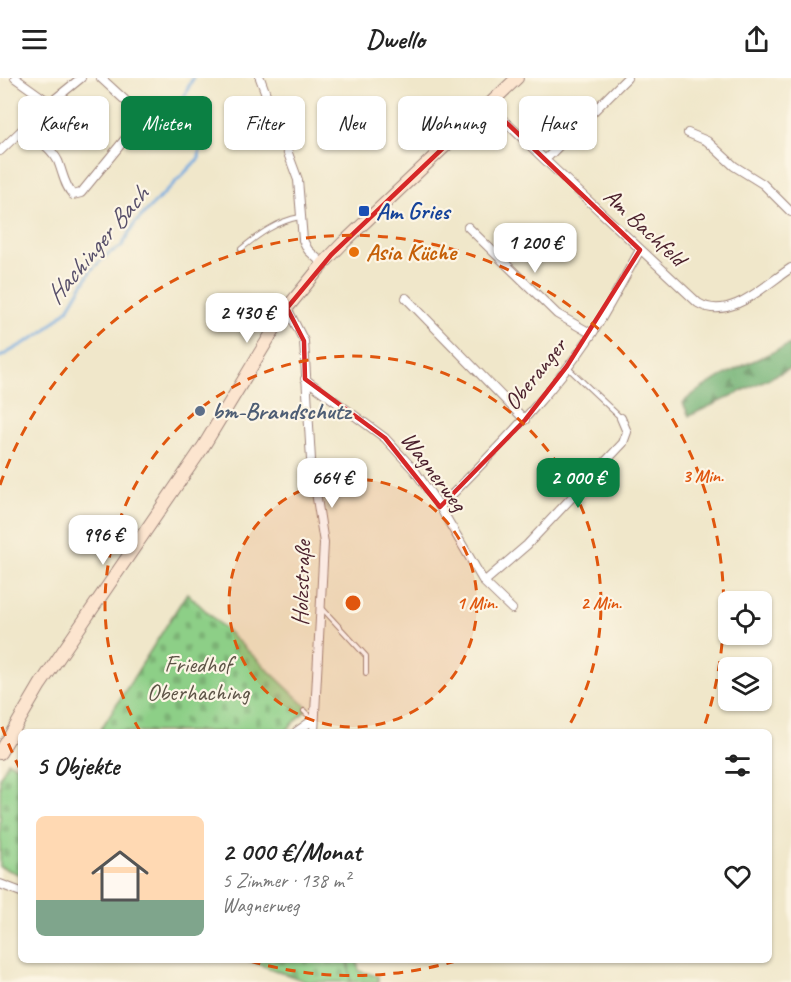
<!DOCTYPE html>
<html lang="de">
<meta charset="utf-8">
<style>
:root{--surface:#fff;--page:#f6f6f6;--text:#222;--muted:#767676;--line:#e0e0e0;--accent:#0b8043}
body{margin:0;font-family:Caveat,sans-serif;background:var(--page);color:var(--text);height:100vh;display:flex;flex-direction:column;font-size:22px;white-space:nowrap}
*{box-sizing:border-box;margin:0}
p{font-size:20px;color:var(--muted)}
.icon{flex:none;width:33px;height:33px;fill:none;stroke:currentColor;stroke-width:2;stroke-linecap:round;stroke-linejoin:round}
.map{position:relative;flex:1;overflow:hidden}
.panel{position:absolute;left:18px;top:651px;width:754px;height:234px;display:flex;flex-direction:column;background:var(--surface);border-radius:9px;box-shadow:0 2px 4px #0004}
.panel>*{flex:none}
.top-card{position:absolute;left:18px;top:18px;width:756px;height:54px;display:flex;gap:12px}
.buttons{position:absolute;left:718px;top:513px;display:grid;gap:12px}
.buttons a{display:grid;place-items:center;width:54px;height:54px;border-radius:9px;background:var(--surface);box-shadow:0 2px 4px #0004;font-size:30px}
.price{position:absolute;translate:-50% -51px;padding:0 14px;border-radius:12px;background:#fff;color:#222;font-size:20px;line-height:39px;filter:drop-shadow(0 2px 3px #0008)}
.price::after{content:'';position:absolute;left:50%;top:36px;width:18px;height:14px;margin-left:-9px;background:inherit;clip-path:polygon(0 0,100% 0,50% 100%)}
.price.on{background:var(--accent);color:#fff}
ul{padding:0;list-style:none}
li{display:flex;align-items:center;gap:18px;height:150px;padding:0 18px}
li+li{border-top:2px solid var(--line)}
li span{display:grid;place-items:center;flex:none;width:168px;height:120px;border-radius:9px;color:#555}
li>.icon{margin-inline-start:auto}
span .icon{width:72px;height:72px;fill:#fffc;stroke-width:1}
li b{font-size:26px}
h2{display:flex;justify-content:space-between;align-items:center;height:72px;padding:0 18px;font-size:26px}
.chip{padding:0 21px;border-radius:9px;background:var(--surface);box-shadow:0 2px 4px #0004;font-size:21px;line-height:54px}
.chip.on{background:var(--accent);color:#fff}
header{display:flex;justify-content:space-between;align-items:center;height:78px;padding:0 18px;background:var(--surface);font-size:27px;font-weight:700}
.map>svg:first-child{display:block}
.forest{fill:url(#forest-firs);stroke:#5e6850;stroke-width:1.5}
.cemetery{fill:url(#cemetery-stones);stroke:#6c7759;stroke-width:1.5}
.park{fill:url(#park-crowns);stroke:#6c7759;stroke-width:1.5}
.lines{fill:none;stroke-linecap:round;stroke-linejoin:round}
.stream{stroke:#6fa8df;stroke-width:3}
.service-casing{stroke:#9d837a;stroke-width:6}
.minor-casing{stroke:#9d837a;stroke-width:10}
.secondary-casing{stroke:#9d837a;stroke-width:14}
.service{stroke:#fff;stroke-width:4}
.minor{stroke:#fff;stroke-width:8}
.secondary{stroke:#fce5cf;stroke-width:12}
.marked{fill:none;stroke:#d62828;stroke-width:4.5;stroke-linejoin:round}
.ring{fill:none;stroke:#e0560e;stroke-width:3;stroke-dasharray:10 8}
.transit-dot{fill:#1a4fb4;stroke:#fcf5e5;stroke-width:2}
.food-dot{fill:#e8710a;stroke:#fcf5e5;stroke-width:2}
.service-dot{fill:#5c6f8a;stroke:#fcf5e5;stroke-width:2}
.labels{text-anchor:middle;dominant-baseline:central;stroke-width:4.5;stroke-linejoin:round;paint-order:stroke}
.transit-label{font-size:24px;font-weight:bold;fill:#164399;stroke:#fcf5e5;text-anchor:start}
.street-label{font-size:24px;fill:#4a1f2b;stroke:#fcf5e5}
.food-label{font-size:24px;font-weight:bold;fill:#c56008;stroke:#fcf5e5;text-anchor:start}
.service-label{font-size:24px;font-weight:bold;fill:#4e5e75;stroke:#fcf5e5;text-anchor:start}
.park-label{font-size:24px;fill:#5e5447;stroke:#fcf5e5}
.water-label{font-size:26px;font-style:italic;fill:#574f6a;stroke:#fcf5e5}
.centre{fill:#e0560e;stroke:#fcf5e5;stroke-width:3}
.ring-label{font-size:18px;text-anchor:middle;font-weight:bold;fill:#e0560e;stroke:#fcf5e5;stroke-width:4.5;stroke-linejoin:round;paint-order:stroke}
</style>
<header><svg class="icon" aria-label="menu" viewBox="0 0 24 24"><path d="M4 6h16M4 12h16M4 18h16"/></svg>Dwello<svg class="icon" aria-label="share" viewBox="0 0 24 24"><path d="M12 15V3M7 8l5-5 5 5M5 13v7h14v-7"/></svg></header>
<div class="map">
<svg width="791" height="904" viewBox="0 0 791 904">
<defs>
<pattern id="forest-firs" width="22" height="20" patternUnits="userSpaceOnUse" patternTransform="scale(1.5)"><rect width="22" height="20" fill="#72b274"/><path d="M5 1l3.5 6h-7zM16 11l3.5 6h-7z" fill="#60905f"/></pattern>
<pattern id="cemetery-stones" width="16" height="16" patternUnits="userSpaceOnUse" patternTransform="scale(1.5)"><rect width="16" height="16" fill="#8dcf87"/><path d="M2 7V4a2 2 0 0 1 4 0v3zM10 15v-3a2 2 0 0 1 4 0v3z" fill="#7bb175"/></pattern>
<pattern id="park-crowns" width="20" height="18" patternUnits="userSpaceOnUse" patternTransform="scale(1.5)"><rect width="20" height="18" fill="#8dcf87"/><path d="M2 6a3 3 0 1 1 6 0M12 15a3 3 0 1 1 6 0" fill="none" stroke="#7bb175"/></pattern>
</defs>
<rect width="100%" height="100%" fill="#fcf5e5"/>
<filter id="ink" filterUnits="userSpaceOnUse"><feTurbulence type="fractalNoise" baseFrequency=".0167" numOctaves="2"/><feDisplacementMap in="SourceGraphic" scale="12" xChannelSelector="R" yChannelSelector="G"/><feConvolveMatrix kernelMatrix="1 2 1 2 8 2 1 2 1" color-interpolation-filters="sRGB"/></filter>
<filter id="wash" filterUnits="userSpaceOnUse"><feTurbulence type="fractalNoise" baseFrequency=".008" numOctaves="4" result="noise"/><feDisplacementMap in="SourceGraphic" scale="24" xChannelSelector="R" yChannelSelector="G"/><feGaussianBlur stdDeviation="1.35" result="paint"/><feColorMatrix in="noise" values="0 0 0 0 0 0 0 0 0 0 0 0 0 0 0 0 0 1.4 0 .05"/><feComposite in="paint" operator="in"/></filter>
<g filter="url(#wash)">
<rect width="100%" height="100%" fill="#f0e7ca"/>
<path class="forest" d="M791,266V290L689,338L683,325C702,304 764,278 791,266Z"/>
<path class="cemetery" d="M187,515L308,630L285,654H99Z
M8,684L21,690V797L0,789V699Z
M247,882H348L351,904H307Z"/>
<path class="park" d="M348,882H357L359,893L378,898V904H351Z"/>
<g class="lines">
<path class="stream" d="M0,279L42,255L68,231L92,191L109,175L121,169L135,145L199,80L201,61L181,36L179,28L193,0"/>
</g>
</g>
<g filter="url(#ink)">
<g class="lines">
<g class="service-casing">
<path id="service" d="M241,171C258,157 277,143 300,139
M567,289L621,340
M321,529L366,578V595
M304,633L312,641"/>
</g>
<g class="minor-casing">
<path id="minor" d="M15,0L50,25
M260,0L298,102L303,162L308,172L323,186
M488,27L545,82L698,225C729,244 765,207 791,190
M24,49C34,59 51,69 58,83C63,95 64,107 73,117L81,115L130,55L139,38V35L101,0
M688,55L707,63L734,88L763,106L791,134
M0,73L50,25L81,0
M545,82L627,0
M468,149L557,236L592,256
M406,220L525,342
M287,230L304,263L311,382L324,465L314,654
M305,301L385,360L415,393L440,429L484,504L512,531
M440,429C493,374 549,320 592,256C609,229 624,200 640,172
M484,504L527,467L623,365L627,354L621,340
M296,654L313,642
M0,806L21,814"/>
</g>
<g class="secondary-casing">
<path id="secondary" d="M0,675L40,607L203,369L287,230L323,186L343,165L517,0"/>
</g>
<use href="#service" class="service"/>
<use href="#minor" class="minor"/>
<use href="#secondary" class="secondary"/>
</g>
</g>
<path class="marked" d="M488,27L640,172L567,288L525,342L440,429L385,360L305,301L304,263L287,230L331,177Z"/>
<circle cx="353" cy="525" r="124" fill="#e0560e" fill-opacity=".12"/>
<g class="ring">
<circle cx="353" cy="525" r="124"/>
<path d="M140 653A248 248 0 1 1 566 653"/>
<path d="M456 883A372 372 0 0 1 250 883M20 691A372 372 0 0 1 0 643M0 407A372 372 0 1 1 703 652"/>
</g>
<rect class="transit-dot" x="358" y="127" width="12" height="12" rx="3"/>
<circle class="food-dot" cx="354" cy="174" r="6"/>
<circle class="service-dot" cx="200" cy="333" r="6"/>
<g class="labels">
<g class="transit-label">
<text x="376" y="133">Am Gries</text>
</g>
<g class="street-label">
<text transform="translate(645 149) rotate(43)">Am Bachfeld</text>
<text transform="translate(535 296) rotate(-51)">Oberanger</text>
<text transform="translate(434 393) rotate(53)">Wagnerweg</text>
<text transform="translate(301 505) rotate(-88)">Holzstraße</text>
</g>
<g class="food-label">
<text x="366" y="174">Asia Küche</text>
</g>
<g class="service-label">
<text x="212" y="333">bm-Brandschutz</text>
</g>
<g class="park-label">
<text x="198" y="586">Friedhof<tspan x="198" dy="28">Oberhaching</tspan></text>
</g>
<g class="water-label">
<text transform="translate(97 167) rotate(-50)">Hachinger Bach</text>
</g>
</g>
<circle cx="353" cy="525" r="9" class="centre"/>
<g class="ring-label">
<text x="703" y="404">3 Min.</text>
<text x="477" y="531">1 Min.</text>
<text x="601" y="531">2 Min.</text>
</g>
</svg>
<div class="buttons">
<a><svg class="icon" aria-label="locate" viewBox="0 0 24 24"><circle cx="12" cy="12" r="6"/><path d="M12 2v4M12 18v4M2 12h4M18 12h4"/></svg></a>
<a><svg class="icon" aria-label="layers" viewBox="0 0 24 24"><path d="M12 4l9 5-9 5-9-5zM3 14l9 5 9-5"/></svg></a>
</div>
<b class="price" style="left:535px;top:196px">1 200 €</b>
<b class="price" style="left:247px;top:266px">2 430 €</b>
<b class="price" style="left:332px;top:431px">664 €</b>
<b class="price on" style="left:578px;top:431px">2 000 €</b>
<b class="price" style="left:103px;top:488px">996 €</b>
<div class="top-card">
<a class="chip">Kaufen</a>
<a class="chip on">Mieten</a>
<a class="chip">Filter</a>
<a class="chip">Neu</a>
<a class="chip">Wohnung</a>
<a class="chip">Haus</a>
</div>
<section class="panel">
<h2>5 Objekte<svg class="icon" aria-label="filters" viewBox="0 0 24 24"><path d="M4 7h16M4 17h16"/><circle cx="9" cy="7" r="2"/><circle cx="15" cy="17" r="2"/></svg></h2>
<ul>
<li><span style="background:linear-gradient(#ffd9b3 70%,#7fa58c 0)"><svg class="icon" aria-label="home" viewBox="0 0 24 24"><path d="M3 11l9-7 9 7M6 9v11h12V9"/></svg></span><div><b>2 000 €/Monat</b><p>5 Zimmer · 138 m²</p><p>Wagnerweg</p></div><svg class="icon" aria-label="heart" viewBox="0 0 24 24"><path d="M12 20l-8-8c-3-5 5-10 8-4 3-6 11-1 8 4z"/></svg></li>
</ul>
</section>
</div>
